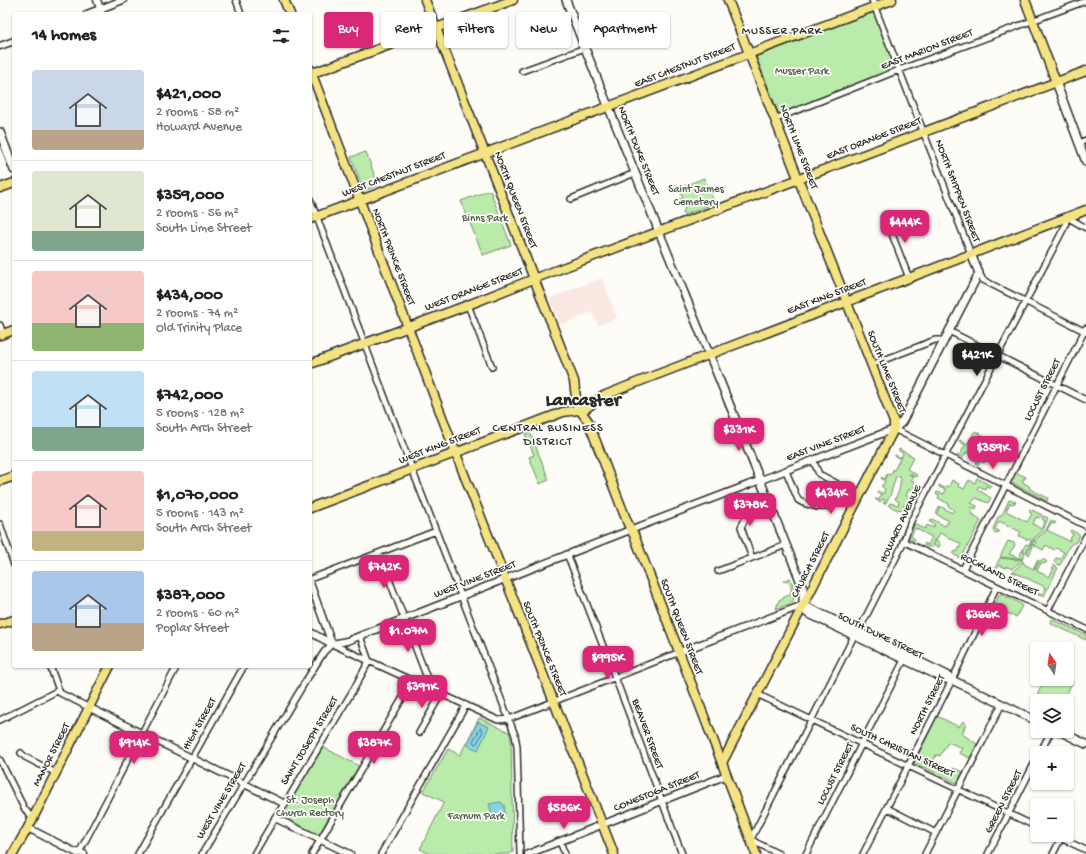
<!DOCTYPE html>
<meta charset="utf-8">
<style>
:root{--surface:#fff;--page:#f6f6f6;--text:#222;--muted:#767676;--line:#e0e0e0;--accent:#db2777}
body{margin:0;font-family:"Gochi Hand",sans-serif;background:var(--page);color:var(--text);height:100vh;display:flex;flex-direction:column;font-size:15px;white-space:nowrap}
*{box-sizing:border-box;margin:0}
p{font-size:13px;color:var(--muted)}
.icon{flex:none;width:22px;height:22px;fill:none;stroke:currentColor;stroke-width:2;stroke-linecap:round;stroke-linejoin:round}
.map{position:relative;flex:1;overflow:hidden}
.panel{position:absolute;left:12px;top:12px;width:300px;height:656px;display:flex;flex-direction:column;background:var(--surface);border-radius:4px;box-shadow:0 1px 3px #0004}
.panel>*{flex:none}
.top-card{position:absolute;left:324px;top:12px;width:380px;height:36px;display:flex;gap:8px}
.needle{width:26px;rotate:347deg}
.controls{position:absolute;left:1030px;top:642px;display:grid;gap:8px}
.controls a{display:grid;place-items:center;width:44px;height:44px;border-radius:4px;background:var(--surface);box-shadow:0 1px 3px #0004;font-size:20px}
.price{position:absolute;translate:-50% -34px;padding:0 9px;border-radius:8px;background:var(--accent);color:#fff;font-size:13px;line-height:26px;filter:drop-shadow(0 1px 2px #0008)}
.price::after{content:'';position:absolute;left:50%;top:24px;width:12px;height:9px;margin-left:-6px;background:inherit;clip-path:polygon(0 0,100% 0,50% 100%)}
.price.selected{background:#222;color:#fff}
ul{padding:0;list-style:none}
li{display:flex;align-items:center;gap:12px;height:100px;padding:0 20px}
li+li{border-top:1px solid var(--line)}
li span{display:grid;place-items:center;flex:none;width:112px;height:80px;border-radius:4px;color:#555}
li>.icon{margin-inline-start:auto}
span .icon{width:48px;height:48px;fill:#fffc;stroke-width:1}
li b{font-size:17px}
h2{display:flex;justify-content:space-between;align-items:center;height:48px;padding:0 20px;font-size:17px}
.tag{padding:0 14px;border-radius:4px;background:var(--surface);box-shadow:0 1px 3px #0004;font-size:14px;line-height:36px}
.tag.selected{background:var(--accent);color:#fff}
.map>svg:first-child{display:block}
.built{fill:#fbe8e2}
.green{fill:#b9ebaa;stroke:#728b6a}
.water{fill:#87d4e5;stroke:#62909b}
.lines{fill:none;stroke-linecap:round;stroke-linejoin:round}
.shore{stroke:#506f75;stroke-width:1}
.minor-casing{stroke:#2b2b2b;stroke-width:8}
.tertiary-casing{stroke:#2b2b2b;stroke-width:9}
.secondary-casing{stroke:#2b2b2b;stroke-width:10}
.primary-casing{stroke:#2b2b2b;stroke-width:11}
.trunk-casing{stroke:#2b2b2b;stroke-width:11}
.minor{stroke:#fdfcf7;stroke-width:5}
.tertiary{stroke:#fdfcf7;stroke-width:6}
.secondary{stroke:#fdfcf7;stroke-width:7}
.primary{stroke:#f4e382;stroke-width:8}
.trunk{stroke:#f4e382;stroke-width:8}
.labels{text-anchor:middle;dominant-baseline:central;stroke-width:3.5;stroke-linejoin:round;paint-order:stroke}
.street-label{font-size:11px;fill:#2b2b2b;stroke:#fdfcf7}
.park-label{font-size:11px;fill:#4e5b4b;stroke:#fdfcf7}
.neighbourhood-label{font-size:12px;letter-spacing:1px;fill:#2b2b2b;stroke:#fdfcf7}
.town-label{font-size:19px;font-weight:bold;fill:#2b2b2b;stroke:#fdfcf7}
</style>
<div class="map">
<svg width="1086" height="854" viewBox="0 0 1086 854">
<rect width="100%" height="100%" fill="#fdfcf7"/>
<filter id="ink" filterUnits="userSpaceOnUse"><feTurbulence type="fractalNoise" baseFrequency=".025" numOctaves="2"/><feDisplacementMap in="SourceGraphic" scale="8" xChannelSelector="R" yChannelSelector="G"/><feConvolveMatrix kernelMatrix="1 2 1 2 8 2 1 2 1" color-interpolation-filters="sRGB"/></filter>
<g filter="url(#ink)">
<path class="built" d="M602,278L617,318L598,326L592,312L560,325L549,298Z"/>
<path class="green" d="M874,11L896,68L779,114L756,56Z
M366,152L378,185L364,191L351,157Z
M704,178L715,203L684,215L683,212L685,208L681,206L679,199L683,198L679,188Z
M490,190L511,245L483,255L461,201Z
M975,431L1003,446L1000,453L1002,455L992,450L986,462L984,461V463L980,461L978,465L976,463L980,455L977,453L974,456L966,452L963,458L957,455H960L965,445L959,441L960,440L967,444Z
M530,432L549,480L540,484L529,457L534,455L525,434Z
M899,449L914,457L907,469L917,475L916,477L909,474L913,476L911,480L914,482L912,486L918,488L913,495L914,492L909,489L906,496L912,499L910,500L908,499L907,501L909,502L907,506L904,505L902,510L899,509L897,510L888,505L890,503L898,505L899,502L895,499L899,491L901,478L899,476H896L890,496L885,504L883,503L885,500L882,499L880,502L875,499L879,500L881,495L877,493L878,491L883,494L885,489L881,486H882L885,481L882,479L881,477L885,479L887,474L890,475L893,471L892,470H894L900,459L895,456V455L901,458L903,453L899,451Z
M1015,472L1026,477L1025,479H1022L1024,483L1029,486L1030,489L1048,498L1047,501L1010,482Z
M977,478L991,486L990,488L986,486L985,489L979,486L977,489L991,498L988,503L976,498L971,503L977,506L976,509L972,507L971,509L973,510L971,514L975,515L974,517L981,520L962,557L960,558L953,554L955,551L957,552L961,544L940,533L936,541L940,544L939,547L934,546L935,540H934L932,547H929L924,545L925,543L928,545L932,537L915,528L911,536L915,539L914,541L909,538L908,537L915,524L925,529L927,525L933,528L935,525L930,522L932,519L945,526L947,523H948L949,521L936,514L940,506L952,513L954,510L948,506L949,504L938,498L939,496L936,494L937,492L944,494L946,490L939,487V485L944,488L946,486L949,487L952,480L959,484L958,486L964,489L969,480L975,483Z
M1009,500L1016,502L1013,504L1010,503L1006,511L1027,522L1032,514L1029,512L1030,509L1042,515L1039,518L1036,517L1033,524L1041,529L1045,521L1042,519L1043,516L1048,518L1043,531L1034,538L1026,552L1022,550L1026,544L1029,545L1031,540L1029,539L1028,540L1019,536L1021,532L999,521L995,529L999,531L998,533L994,532L993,529L998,517L1002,515Z
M1051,520L1056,523L1054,524L1051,523L1047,530L1069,541L1073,534L1070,532L1071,530L1080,535L1076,542L1070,545L1060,565H1058L1054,562L1056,558L1060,559L1064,552L1056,548L1054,550L1046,545L1043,550L1034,545L1029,555L1027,553L1033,542L1032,544L1034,545L1036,542L1033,541L1045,532Z
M1008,541L1014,543L1015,545L1009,554L1019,558L1022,551L1025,553L1023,558L1019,559L1000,557Z
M1000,558L1017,560L1023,559C1020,564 1014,565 1012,569L1006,566V568L999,565L995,574L993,572Z
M1043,559L1047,562L1044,564L1041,563L1037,571L1049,577L1054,569L1052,568L1053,565L1058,568L1044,596L1038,595L1039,593L1042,595L1045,587L1014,572L1013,574L1012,573C1014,568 1021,566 1023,561L1024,564L1033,569L1037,560L1039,561L1034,569L1036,568L1040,561Z
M790,578L796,594L792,603L776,609L779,600L790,594C793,587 790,582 783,581Z
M1001,594L1021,604L1022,606L1016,617L994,607L999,595Z
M1052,619L1086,635V640L1050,623Z
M1045,679H1067L1073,681L1066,695L1064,694L1061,701H1049L1038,695V693Z
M937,716L959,727L963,721L966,723L962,734L977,744L970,758L959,753L962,748L948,742L940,756L936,755L933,763L951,772L953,768L963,772L957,783L914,763Z
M479,718L509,732L511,739L513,852L509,854H430L420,849L444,802L423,792L448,749L460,755Z
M323,747L359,766L318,836L280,817Z"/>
<path class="water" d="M478,722L489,727L478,750L467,745Z
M501,802L504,805L505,814L501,818H493L489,804Z"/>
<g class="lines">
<path class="shore" d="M481,728L483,731L477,743L475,744L473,742Z"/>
<g class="minor-casing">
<path id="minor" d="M236,0L241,14
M872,0L971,254
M522,71L585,48
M775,119L899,70L1086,1
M1079,143L1086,140
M310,199L412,469L515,735L517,746L520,854
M571,199L635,173
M885,216L909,278
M979,273L983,280L1086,332
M468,305L492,367
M0,325L3,334
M949,331L1086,400
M871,365L935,340H940L944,342
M894,429L1086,526
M786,471L798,500C802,503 806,504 810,505C828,511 836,506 840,487L836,483L819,474L813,460
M0,524L14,565
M903,541L1086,629
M379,553L429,683V688
M567,554C607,654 644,754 682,854
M752,558L741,527L751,508L768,500
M963,569L1086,328
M718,571L786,545
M310,579L436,531
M1048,610L1086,536
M50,666L60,693L90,708
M757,694L1037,827
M0,720L59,690
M419,733L441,694
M21,753L25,757L56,773
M1040,753L1051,731
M0,760L24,808L32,818
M285,804L355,687L369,661L360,636
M887,808L936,833
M1054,835L1086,850
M560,842L565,854
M77,854L81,849L177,666
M138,854L244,666
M202,854L305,682L324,652L332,644L498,720L509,719L680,652
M254,854L275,818
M312,854L413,680
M381,854L466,705
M779,854L757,843L751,839L854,636L858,632L901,548L911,521L1065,226L1067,217L1086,228
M806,854L904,660
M863,854L952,680L997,586
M925,854L1002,704
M988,854L1037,758
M1053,854L1061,838"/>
</g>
<g class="tertiary-casing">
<path id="tertiary" d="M97,0L102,14
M87,14L123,0
M0,46L14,41
M310,583L332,644
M310,632L332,644
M332,644L347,641L625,532L894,429
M680,652L803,605
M90,708L285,804L275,818L350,854
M28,828L75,852L84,854
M528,854L727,775"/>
</g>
<g class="secondary-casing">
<path id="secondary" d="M566,0C643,197 726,391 803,588V605L807,613L945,679L952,680L1037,721
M1056,82L1086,162
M0,132L14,170
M894,429L902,422L979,273L971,254
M803,605L947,675L952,680
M1059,731L1086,744"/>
</g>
<g class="primary-casing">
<path id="primary" d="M425,0L574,381L577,406L588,421L628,524L634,535L722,763
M1025,0L1056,82
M310,74L513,0
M0,188L14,183
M310,219L892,0
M0,335L14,330
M310,364L468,305L541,276L1086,71
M0,481L14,476
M310,508L563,412L585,409L603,396L643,380L1086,210
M0,624L14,620
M13,854L30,824L110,666"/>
</g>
<g class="trunk-casing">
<path id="trunk" d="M284,0L290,14
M728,0L894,422V429L722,763L756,854
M310,69L458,459L614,854"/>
</g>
<use href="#minor" class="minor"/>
<use href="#tertiary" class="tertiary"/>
<use href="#secondary" class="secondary"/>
<use href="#primary" class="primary"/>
<use href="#trunk" class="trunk"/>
</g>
</g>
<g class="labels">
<g class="street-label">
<text transform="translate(927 50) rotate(-21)">EAST MARION STREET</text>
<text transform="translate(685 66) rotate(-21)">EAST CHESTNUT STREET</text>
<text transform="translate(874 139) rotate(-21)">EAST ORANGE STREET</text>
<text transform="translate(798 147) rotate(69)">NORTH LIME STREET</text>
<text transform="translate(638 151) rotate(68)">NORTH DUKE STREET</text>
<text transform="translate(394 175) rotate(-21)">WEST CHESTNUT STREET</text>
<text transform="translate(957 191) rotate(69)">NORTH SHIPPEN STREET</text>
<text transform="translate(515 200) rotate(69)">NORTH QUEEN STREET</text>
<text transform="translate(393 257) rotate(69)">NORTH PRINCE STREET</text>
<text transform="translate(474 290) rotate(-21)">WEST ORANGE STREET</text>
<text transform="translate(827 297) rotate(-21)">EAST KING STREET</text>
<text transform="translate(886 372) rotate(68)">SOUTH LIME STREET</text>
<text transform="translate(1043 390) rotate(-63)">LOCUST STREET</text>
<text transform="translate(826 444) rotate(-21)">EAST VINE STREET</text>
<text transform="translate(440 446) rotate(-21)">WEST KING STREET</text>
<text transform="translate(901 524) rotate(-65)">HOWARD AVENUE</text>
<text transform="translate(811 565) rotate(-63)">CHURCH STREET</text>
<text transform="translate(999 575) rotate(26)">ROCKLAND STREET</text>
<text transform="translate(475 580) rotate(-21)">WEST VINE STREET</text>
<text transform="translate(681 627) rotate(69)">SOUTH QUEEN STREET</text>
<text transform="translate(880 636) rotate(26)">SOUTH DUKE STREET</text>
<text transform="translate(544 649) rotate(68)">SOUTH PRINCE STREET</text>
<text transform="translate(928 705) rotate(-63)">NORTH STREET</text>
<text transform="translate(200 724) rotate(-61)">HIGH STREET</text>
<text transform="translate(647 734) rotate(70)">BEAVER STREET</text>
<text transform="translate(310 741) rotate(-59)">SAINT JOSEPH STREET</text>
<text transform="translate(902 751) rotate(25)">SOUTH CHRISTIAN STREET</text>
<text transform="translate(52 755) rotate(-63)">MANOR STREET</text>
<text transform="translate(836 774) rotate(-63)">LOCUST STREET</text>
<text transform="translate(657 792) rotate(-22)">CONESTOGA STREET</text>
<text transform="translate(222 801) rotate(-59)">WEST VINE STREET</text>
<text transform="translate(1004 802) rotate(-63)">GREEN STREET</text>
</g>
<g class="park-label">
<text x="802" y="72">Musser Park</text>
<text x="696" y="190">Saint James<tspan x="696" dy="13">Cemetery</tspan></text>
<text x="485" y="219">Binns Park</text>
<text x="310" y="801">St. Joseph<tspan x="310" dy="13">Church Rectory</tspan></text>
<text x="476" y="817">Farnum Park</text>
</g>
<g class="neighbourhood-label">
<text x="782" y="32">MUSSER PARK</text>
<text x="548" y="429">CENTRAL BUSINESS<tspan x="548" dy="14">DISTRICT</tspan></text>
</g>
<g class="town-label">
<text x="583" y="401">Lancaster</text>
</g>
</g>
</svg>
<div class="controls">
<a><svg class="needle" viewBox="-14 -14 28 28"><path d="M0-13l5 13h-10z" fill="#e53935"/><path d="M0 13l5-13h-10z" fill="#767676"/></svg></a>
<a><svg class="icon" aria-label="layers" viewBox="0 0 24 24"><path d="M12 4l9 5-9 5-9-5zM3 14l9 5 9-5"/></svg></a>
<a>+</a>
<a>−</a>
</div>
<b class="price" style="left:905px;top:244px">$444K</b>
<b class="price selected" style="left:977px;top:377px">$421K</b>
<b class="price" style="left:739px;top:452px">$331K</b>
<b class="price" style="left:993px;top:470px">$359K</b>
<b class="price" style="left:831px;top:515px">$434K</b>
<b class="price" style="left:750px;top:527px">$378K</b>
<b class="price" style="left:384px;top:589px">$742K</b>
<b class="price" style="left:982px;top:637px">$366K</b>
<b class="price" style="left:408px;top:653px">$1.07M</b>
<b class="price" style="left:608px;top:680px">$995K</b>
<b class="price" style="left:422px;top:709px">$391K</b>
<b class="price" style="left:134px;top:765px">$914K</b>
<b class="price" style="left:374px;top:765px">$387K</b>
<b class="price" style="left:564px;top:830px">$586K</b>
<div class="top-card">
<a class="tag selected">Buy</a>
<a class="tag">Rent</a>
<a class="tag">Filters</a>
<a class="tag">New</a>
<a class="tag">Apartment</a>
</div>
<section class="panel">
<h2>14 homes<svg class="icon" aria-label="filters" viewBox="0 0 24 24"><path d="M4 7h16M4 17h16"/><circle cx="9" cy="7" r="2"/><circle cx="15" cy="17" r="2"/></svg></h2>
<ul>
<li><span style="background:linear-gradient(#c9d6e8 75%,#b9a48a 0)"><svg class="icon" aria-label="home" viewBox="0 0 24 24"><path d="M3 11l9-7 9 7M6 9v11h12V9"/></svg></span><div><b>$421,000</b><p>2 rooms · 58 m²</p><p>Howard Avenue</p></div></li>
<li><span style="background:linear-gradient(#dfe7d0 75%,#7fa58c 0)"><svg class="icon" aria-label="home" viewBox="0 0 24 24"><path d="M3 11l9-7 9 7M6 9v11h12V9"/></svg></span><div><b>$359,000</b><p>2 rooms · 56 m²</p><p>South Lime Street</p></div></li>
<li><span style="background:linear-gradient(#f6c9c9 65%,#8fb573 0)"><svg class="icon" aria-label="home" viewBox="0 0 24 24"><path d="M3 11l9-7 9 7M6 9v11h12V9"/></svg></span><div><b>$434,000</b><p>2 rooms · 74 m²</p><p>Old Trinity Place</p></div></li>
<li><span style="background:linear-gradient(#bfe0f5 70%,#7fa58c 0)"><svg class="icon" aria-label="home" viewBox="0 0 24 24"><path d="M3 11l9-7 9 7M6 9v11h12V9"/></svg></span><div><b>$742,000</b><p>5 rooms · 128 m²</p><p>South Arch Street</p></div></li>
<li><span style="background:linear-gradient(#f6c9c9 75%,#c2b280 0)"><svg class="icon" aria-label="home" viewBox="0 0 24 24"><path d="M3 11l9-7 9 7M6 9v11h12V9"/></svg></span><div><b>$1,070,000</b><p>5 rooms · 143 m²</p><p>South Arch Street</p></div></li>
<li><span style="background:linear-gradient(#a9c7e8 65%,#b9a48a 0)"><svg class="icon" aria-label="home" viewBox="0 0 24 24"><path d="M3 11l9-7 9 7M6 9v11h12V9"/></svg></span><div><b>$387,000</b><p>2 rooms · 60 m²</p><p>Poplar Street</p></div></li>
</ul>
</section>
</div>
